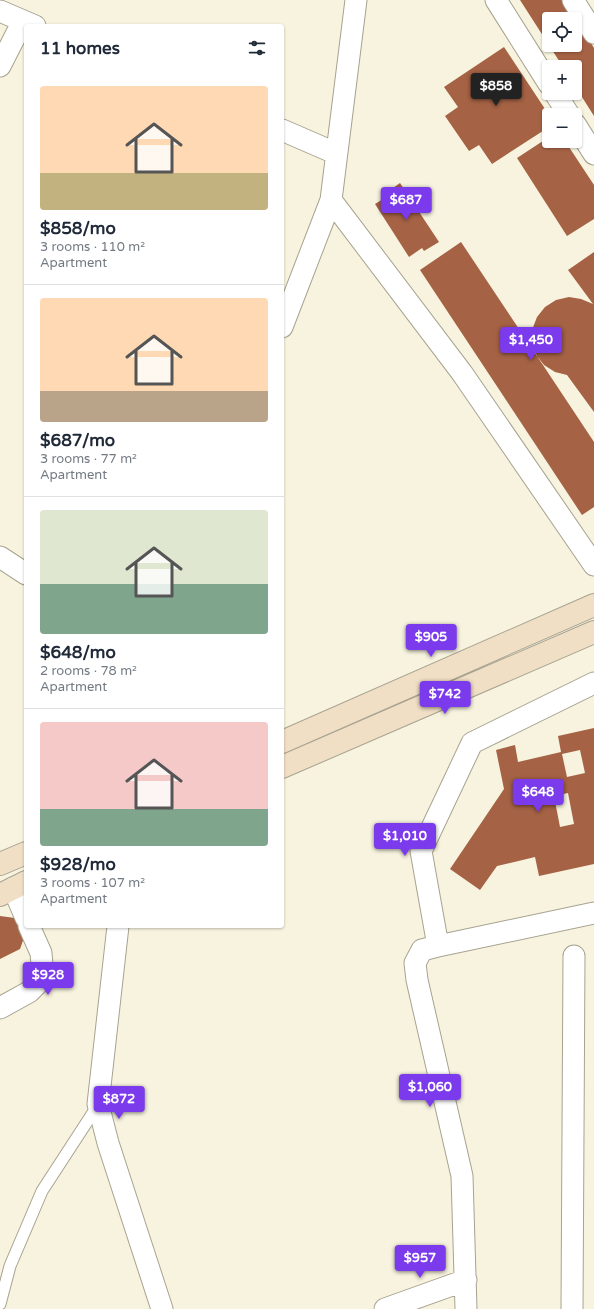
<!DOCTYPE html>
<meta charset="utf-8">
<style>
:root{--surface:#fff;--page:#f2f2f3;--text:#1f2937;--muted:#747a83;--line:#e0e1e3;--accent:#7c3aed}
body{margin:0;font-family:"Varela Round",sans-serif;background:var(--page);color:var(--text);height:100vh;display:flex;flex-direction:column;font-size:15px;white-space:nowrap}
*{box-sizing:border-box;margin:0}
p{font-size:13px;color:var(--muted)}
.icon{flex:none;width:22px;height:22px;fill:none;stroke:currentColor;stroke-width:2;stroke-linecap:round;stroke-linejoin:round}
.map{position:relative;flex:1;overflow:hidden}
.drawer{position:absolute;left:24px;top:24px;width:260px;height:904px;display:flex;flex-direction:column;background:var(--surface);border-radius:4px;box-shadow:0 1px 3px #0004}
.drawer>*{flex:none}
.fabs{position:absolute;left:542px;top:12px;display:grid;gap:8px}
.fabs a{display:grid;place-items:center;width:40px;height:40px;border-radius:4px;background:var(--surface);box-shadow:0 1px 3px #0004;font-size:20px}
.price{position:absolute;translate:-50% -34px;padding:0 9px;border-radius:4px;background:var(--accent);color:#fff;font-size:13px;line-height:26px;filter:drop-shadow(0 1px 2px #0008)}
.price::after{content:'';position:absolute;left:50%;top:24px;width:12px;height:9px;margin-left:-6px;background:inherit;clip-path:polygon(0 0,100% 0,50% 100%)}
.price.on{background:#222;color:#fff}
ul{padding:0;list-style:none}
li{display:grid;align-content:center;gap:8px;height:212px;padding:0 16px}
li+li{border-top:1px solid var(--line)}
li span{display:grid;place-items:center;height:124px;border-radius:4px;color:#555}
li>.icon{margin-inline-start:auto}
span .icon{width:72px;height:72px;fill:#fffc;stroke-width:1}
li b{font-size:17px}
h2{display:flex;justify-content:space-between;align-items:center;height:48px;padding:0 16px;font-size:17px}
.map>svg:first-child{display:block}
.building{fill:#a56244;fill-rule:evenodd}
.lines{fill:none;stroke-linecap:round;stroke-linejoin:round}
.lane-casing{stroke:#a7a390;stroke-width:13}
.street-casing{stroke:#a7a390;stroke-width:23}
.secondary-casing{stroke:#a7a390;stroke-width:24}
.lane{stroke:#fff;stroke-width:11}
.street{stroke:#fff;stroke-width:21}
.secondary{stroke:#f0dec5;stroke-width:22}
</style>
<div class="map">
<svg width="594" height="1309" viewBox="0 0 594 1309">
<rect width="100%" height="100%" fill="#f7f3df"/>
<path class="building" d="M520,0H564L576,19L594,48V116L575,86V67H563ZM549,19H575V45H549Z
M504,47L549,115V127L492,164L479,145L469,151L445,116L458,107L444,87Z
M549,137V141H565L594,185V219L567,236L517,158Z
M400,183L439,242L424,251L422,248L409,257L375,204L388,196L386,193Z
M461,242L537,356L532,343V330L537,317L545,307L556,300L569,297L581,299L593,304L568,270L594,252V412L567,375L555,372L544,365L537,356L594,442V507L582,515L420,270Z
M594,728V864L539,876L535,857L497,866L480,890L450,869L504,789L496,750L515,745L518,762L561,752L558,736ZM580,750L585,773L567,777L562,754ZM568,793L574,824L560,827L554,796Z
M0,916L15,918L25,935L20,949L0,959Z"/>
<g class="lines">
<g class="lane-casing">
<path id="lane" d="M0,1304L10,1266L42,1191L98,1105"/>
</g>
<g class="street-casing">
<path id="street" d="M496,0L549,84
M573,0L594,33
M0,11L35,26
M0,66L23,21
M555,93L569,115
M575,124L594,154
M282,130L335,153
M331,200L462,373L594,565
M282,327L331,200L356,0
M0,557L26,574
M594,683L472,743L421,851L438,946L594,913
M13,888L26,918
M118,926L98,1104L108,1143L162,1309
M438,946L422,950L415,963L417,980L462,1176L466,1309
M0,1008L29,992L43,978L41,953L29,926
M385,1309L466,1280
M572,1309L574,956"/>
</g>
<g class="secondary-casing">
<path id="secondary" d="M282,742L594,605
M282,767L594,632
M0,864L26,853
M0,895L26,882"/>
</g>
<use href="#lane" class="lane"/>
<use href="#street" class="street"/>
<use href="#secondary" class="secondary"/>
</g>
</svg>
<div class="fabs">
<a><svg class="icon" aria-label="locate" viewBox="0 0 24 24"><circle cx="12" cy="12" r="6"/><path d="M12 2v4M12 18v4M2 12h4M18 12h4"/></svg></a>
<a>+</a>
<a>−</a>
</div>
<b class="price on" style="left:496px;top:107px">$858</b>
<b class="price" style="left:406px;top:221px">$687</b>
<b class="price" style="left:531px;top:361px">$1,450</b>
<b class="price" style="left:431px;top:658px">$905</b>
<b class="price" style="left:445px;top:715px">$742</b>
<b class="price" style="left:538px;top:813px">$648</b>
<b class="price" style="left:405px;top:857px">$1,010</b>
<b class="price" style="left:48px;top:996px">$928</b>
<b class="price" style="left:430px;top:1108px">$1,060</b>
<b class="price" style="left:119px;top:1120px">$872</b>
<b class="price" style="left:420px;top:1279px">$957</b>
<section class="drawer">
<h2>11 homes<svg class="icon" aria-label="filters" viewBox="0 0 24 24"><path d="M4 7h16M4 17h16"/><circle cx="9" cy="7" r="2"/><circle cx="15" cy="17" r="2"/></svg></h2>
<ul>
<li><span style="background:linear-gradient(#ffd9b3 70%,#c2b280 0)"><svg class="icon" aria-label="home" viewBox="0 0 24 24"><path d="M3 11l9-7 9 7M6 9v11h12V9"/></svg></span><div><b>$858/mo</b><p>3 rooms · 110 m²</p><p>Apartment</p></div></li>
<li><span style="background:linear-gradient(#ffd9b3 75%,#b9a48a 0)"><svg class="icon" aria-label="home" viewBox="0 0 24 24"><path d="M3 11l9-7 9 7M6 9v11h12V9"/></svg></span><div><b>$687/mo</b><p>3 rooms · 77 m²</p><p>Apartment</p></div></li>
<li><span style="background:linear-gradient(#dfe7d0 60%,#7fa58c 0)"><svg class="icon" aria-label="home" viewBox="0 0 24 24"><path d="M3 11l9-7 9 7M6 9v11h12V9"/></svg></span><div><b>$648/mo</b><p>2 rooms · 78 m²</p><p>Apartment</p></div></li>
<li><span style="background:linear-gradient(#f6c9c9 70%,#7fa58c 0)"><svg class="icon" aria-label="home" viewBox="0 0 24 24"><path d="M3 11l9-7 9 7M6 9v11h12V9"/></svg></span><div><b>$928/mo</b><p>3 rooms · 107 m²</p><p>Apartment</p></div></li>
</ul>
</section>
</div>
